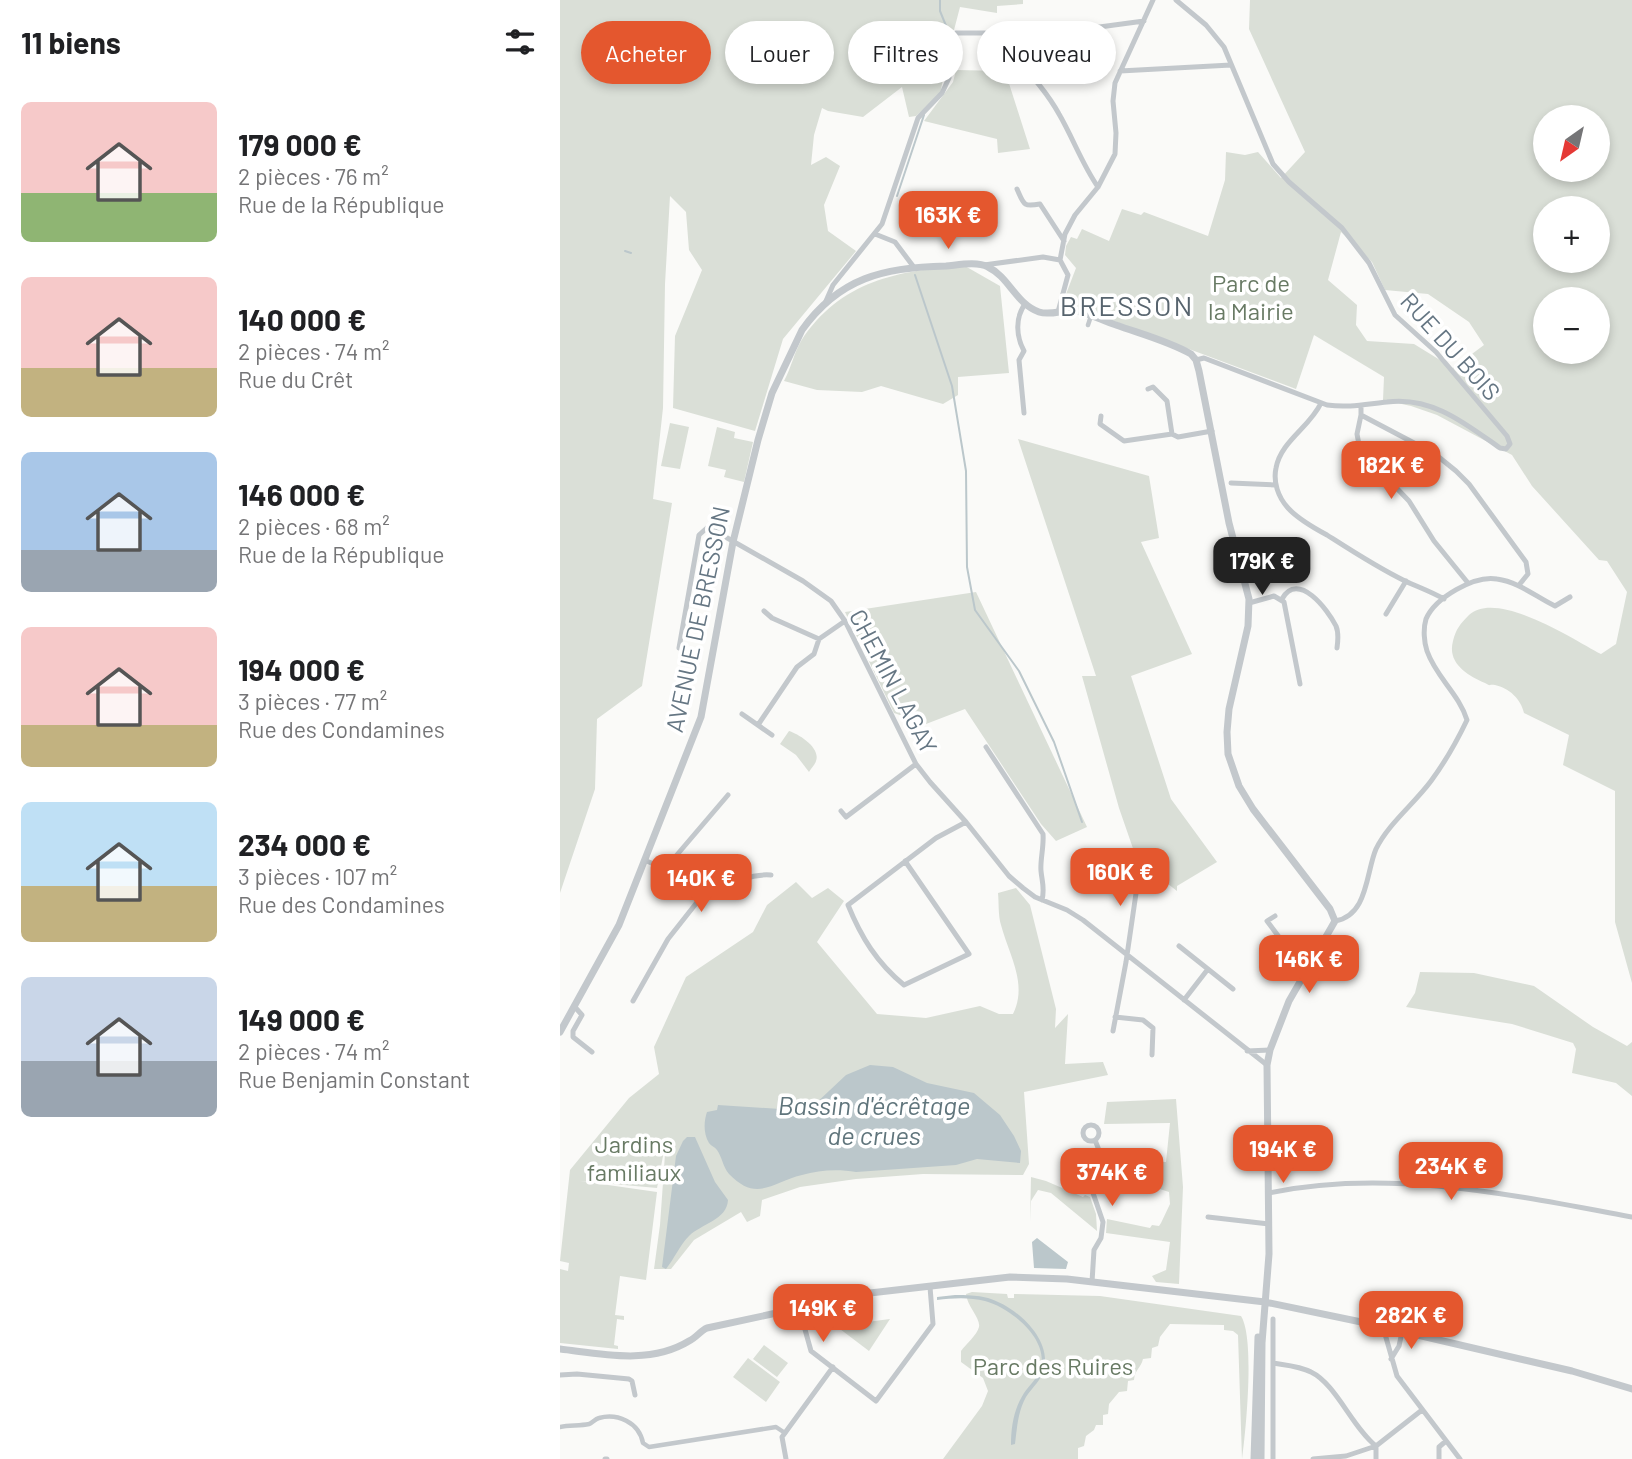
<!DOCTYPE html>
<html lang="fr">
<meta charset="utf-8">
<style>
:root{--surface:#fff;--page:#f6f6f6;--text:#202124;--muted:#757577;--accent:#e4572e}
body{margin:0;font-family:Barlow,sans-serif;background:var(--page);color:var(--text);height:100vh;display:flex;flex-direction:column;font-size:26px;white-space:nowrap}
*{box-sizing:border-box;margin:0}
p{font-size:23px;color:var(--muted)}
.icon{flex:none;width:38px;height:38px;fill:none;stroke:currentColor;stroke-width:2;stroke-linecap:round;stroke-linejoin:round}
.map{position:relative;flex:1;overflow:hidden}
.panel{display:flex;flex-direction:column;background:var(--surface);width:560px}
.panel>*{flex:none}
.banner{position:absolute;left:21px;top:21px;width:665px;height:63px;display:flex;gap:14px}
.needle{width:46px;rotate:214deg}
.fabs{position:absolute;left:973px;top:105px;display:grid;gap:14px}
.fabs a{display:grid;place-items:center;width:77px;height:77px;border-radius:50%;background:var(--surface);box-shadow:0 4px 10px #0003;font-size:35px}
.price{position:absolute;translate:-50% -60px;padding:0 16px;border-radius:14px;background:var(--accent);color:#fff;font-size:23px;line-height:46px;filter:drop-shadow(0 2px 4px #0008)}
.price::after{content:'';position:absolute;left:50%;top:42px;width:21px;height:16px;margin-left:-10px;background:inherit;clip-path:polygon(0 0,100% 0,50% 100%)}
.price.active{background:#222;color:#fff}
ul{padding:0;list-style:none}
li{display:flex;align-items:center;gap:21px;height:175px;padding:0 21px}
li span{display:grid;place-items:center;flex:none;width:196px;height:140px;border-radius:10px;color:#555}
li>.icon{margin-inline-start:auto}
span .icon{width:84px;height:84px;fill:#fffc;stroke-width:1}
li b{font-size:30px}
h2{display:flex;justify-content:space-between;align-items:center;height:84px;padding:0 21px;font-size:30px}
.pill{padding:0 24px;border-radius:32px;background:var(--surface);box-shadow:0 4px 10px #0003;font-size:24px;line-height:63px}
.pill.active{background:var(--accent);color:#fff}
main{display:flex;flex:1;min-height:0}
.map>svg:first-child{display:block}
.green{fill:#dadfd7;fill-rule:evenodd}
.water{fill:#bbc7cb}
.lines{fill:none;stroke-linecap:round;stroke-linejoin:round}
.stream{stroke:#bbc7cb;stroke-width:2}
.pedestrian{stroke:#c3c8cc;stroke-width:4.5}
.minor{stroke:#c3c8cc;stroke-width:5}
.tertiary{stroke:#c3c8cc;stroke-width:7}
.labels{text-anchor:middle;dominant-baseline:central;stroke-width:7;stroke-linejoin:round;paint-order:stroke}
.park-label{font-size:24px;fill:#687a64;stroke:#fff}
.street-label{font-size:24px;fill:#657683;stroke:#fff}
.water-label{font-size:26px;font-style:italic;fill:#60757c;stroke:#fff}
.quarter-label{font-size:28px;letter-spacing:2px;fill:#57646e;stroke:#fff}
</style>
<main>
<section class="panel">
<h2>11 biens<svg class="icon" aria-label="filters" viewBox="0 0 24 24"><path d="M4 7h16M4 17h16"/><circle cx="9" cy="7" r="2"/><circle cx="15" cy="17" r="2"/></svg></h2>
<ul>
<li><span style="background:linear-gradient(#f6c9c9 65%,#8fb573 0)"><svg class="icon" aria-label="home" viewBox="0 0 24 24"><path d="M3 11l9-7 9 7M6 9v11h12V9"/></svg></span><div><b>179 000 €</b><p>2 pièces · 76 m²</p><p>Rue de la République</p></div></li>
<li><span style="background:linear-gradient(#f6c9c9 65%,#c2b280 0)"><svg class="icon" aria-label="home" viewBox="0 0 24 24"><path d="M3 11l9-7 9 7M6 9v11h12V9"/></svg></span><div><b>140 000 €</b><p>2 pièces · 74 m²</p><p>Rue du Crêt</p></div></li>
<li><span style="background:linear-gradient(#a9c7e8 70%,#9aa5b1 0)"><svg class="icon" aria-label="home" viewBox="0 0 24 24"><path d="M3 11l9-7 9 7M6 9v11h12V9"/></svg></span><div><b>146 000 €</b><p>2 pièces · 68 m²</p><p>Rue de la République</p></div></li>
<li><span style="background:linear-gradient(#f6c9c9 70%,#c2b280 0)"><svg class="icon" aria-label="home" viewBox="0 0 24 24"><path d="M3 11l9-7 9 7M6 9v11h12V9"/></svg></span><div><b>194 000 €</b><p>3 pièces · 77 m²</p><p>Rue des Condamines</p></div></li>
<li><span style="background:linear-gradient(#bfe0f5 60%,#c2b280 0)"><svg class="icon" aria-label="home" viewBox="0 0 24 24"><path d="M3 11l9-7 9 7M6 9v11h12V9"/></svg></span><div><b>234 000 €</b><p>3 pièces · 107 m²</p><p>Rue des Condamines</p></div></li>
<li><span style="background:linear-gradient(#c9d6e8 60%,#9aa5b1 0)"><svg class="icon" aria-label="home" viewBox="0 0 24 24"><path d="M3 11l9-7 9 7M6 9v11h12V9"/></svg></span><div><b>149 000 €</b><p>2 pièces · 74 m²</p><p>Rue Benjamin Constant</p></div></li>
</ul>
</section>
<div class="map">
<svg width="1072" height="1459" viewBox="0 0 1072 1459">
<rect width="100%" height="100%" fill="#fafaf8"/>
<path class="green" d="M0,0H463V4L437,6V13L400,7L387,57L380,95L356,116L349,117L342,87L303,117L268,111L262,108L254,135L251,165L266,157L280,166L264,205L268,231L296,251L223,339L195,431L113,408L115,336L142,270L129,250L126,212L110,196L105,284L103,408L93,499L112,503L82,686L37,719L35,789L0,893Z
M690,0H1072V983L1055,922V791L1003,765L1009,735L964,713C961,699 949,688 935,685C927,684 932,687 925,683C907,675 887,663 893,641C896,629 900,624 909,615C937,589 1014,640 1041,654L1056,644L1067,592L1047,561L1039,560L972,486L952,455L877,415L851,406L823,400L824,377L754,335L736,389L503,302L516,268L505,255L506,246L511,237L517,239L522,229L549,241L562,209L581,215L584,212L648,236L665,180L666,152L685,155L698,152L721,178L745,152L689,29ZM985,117H1038V170H985ZM985,208H1038V261H985ZM781,232L812,262L825,290L868,294L909,322L924,345L893,368L854,344L807,341L796,325L797,305L768,280ZM985,299H1038V352H985Z
M396,70L445,71L470,149L438,153L437,139L364,121L393,82Z
M405,266L440,286L449,373L398,377V395L383,404L321,386L302,392L257,390L224,381C231,368 234,353 241,341C280,281 338,270 405,266Z
M110,423L129,427L120,469L101,466Z
M157,427L175,432L174,438L193,442L184,482L164,477L166,470L148,466Z
M458,439L589,476L599,538L581,542L632,654L571,676L611,799L657,862L617,886V891L577,860L559,808L522,676H536Z
M416,592L527,827L496,841L481,824L405,709L366,724L334,713L285,612Z
M229,731C239,734 261,748 256,761C255,765 251,768 249,772L236,755L220,744Z
M236,882L252,898L268,888L284,901L257,942L317,1014L366,1018L420,1006L439,1014H453C468,984 449,955 441,925C438,915 439,903 438,893L456,888L470,905L496,1009L495,1028L508,1014L505,1064L543,1062L548,1075L464,1092L469,1164L463,1175L363,1174L296,1179L240,1187L202,1200L200,1216L187,1222L181,1212L134,1240L111,1269H94L100,1225L106,1140L97,1188L20,1181L97,1192L86,1280L60,1276L55,1315L64,1316V1320L57,1319L54,1345L58,1346V1349L0,1343V1269L8,1271L9,1263L0,1261L10,1170L69,1098L99,1074L94,1047L126,977L193,932L207,905Z
M860,972L914,973L974,986L1033,1027L1067,1046L1072,1042V1096L1056,1083L1012,1073L1016,1049L1013,1043L952,1024L846,1007L855,993Z
M616,1099L623,1187L619,1284L596,1282L592,1276L606,1270L610,1242L546,1233L547,1219L590,1228L592,1225L599,1226L601,1223L610,1204L609,1192L550,1173L552,1163L590,1165L592,1162H606L610,1123L544,1124L547,1102Z
M471,1177L486,1181L523,1197L525,1195L530,1197L536,1214L537,1231L491,1193L478,1190L471,1201L470,1222Z
M412,1292L447,1294L448,1298H454V1294L540,1296L681,1316C695,1338 686,1430 682,1459L678,1335L673,1331L664,1330V1325L610,1324L600,1337L598,1346L592,1348L591,1358L583,1359C581,1368 575,1369 574,1380L568,1381L567,1391L559,1392L549,1404L548,1414L543,1415V1425H536L534,1430L526,1436L524,1446L518,1448V1459H383L422,1406L428,1391L423,1378L401,1362V1351C406,1344 417,1335 419,1327C421,1319 407,1306 406,1294Z
M330,1319L309,1351L276,1326Z
M204,1345L228,1363L217,1377L193,1359Z
M188,1358L220,1382L206,1402L173,1377Z"/>
<path class="water" d="M310,1065L333,1067L367,1083L414,1093L440,1115L454,1136L461,1151L460,1163L417,1159L396,1165L296,1172C278,1169 259,1170 242,1175C212,1182 197,1203 169,1174C163,1167 162,1157 157,1150C155,1147 151,1146 149,1143C143,1133 144,1121 147,1112L157,1110L158,1105L235,1110L253,1106L286,1075Z
M127,1137H135L155,1182L168,1200C167,1220 141,1224 129,1236C120,1245 114,1259 106,1269L102,1267L116,1156L123,1141Z
M477,1238L508,1262L506,1269L474,1268L472,1242Z
M395,1295C406,1295 417,1295 428,1298C455,1306 492,1338 484,1369C482,1379 472,1388 466,1397C458,1411 457,1428 455,1444L451,1445C451,1426 454,1409 464,1393C469,1386 477,1378 480,1371C491,1340 451,1308 425,1301C409,1297 393,1298 377,1300V1297Z"/>
<g class="lines">
<path class="stream" d="M380,0V11L391,38
M392,73L393,51
M337,196L364,115
M65,251L71,253
M355,275L392,386L406,471L407,567L415,610L459,671L494,742L522,822"/>
<path class="pedestrian" d="M528,325L532,313
M0,1427C9,1425 20,1426 29,1424C32,1423 35,1419 39,1418C57,1413 79,1422 83,1443L89,1447L216,1427L225,1433"/>
<path class="minor" d="M616,0L646,25L664,47L713,164L729,182L782,228L809,263L835,315L876,352L947,436L950,444L946,449L940,448C906,424 872,396 827,402C806,404 789,408 767,405L644,358L636,360
M434,32C455,59 482,83 499,114C513,138 522,164 538,187
M560,71L671,65
M457,189C464,205 463,207 480,204L504,241
M315,234L335,242L353,266
M424,265L483,257L500,260
M266,301L273,285L322,224L358,118L382,93L389,78L391,44L396,33H475L503,27L512,29L532,28L584,21
M498,312L508,275L500,260L505,234L515,215L538,187L555,154L556,133L553,101L555,83L593,0
M588,389L593,387L607,401L612,434
M761,403C750,427 721,441 716,468C713,482 718,497 728,508C738,519 754,528 767,535C792,551 818,568 845,581C858,587 872,592 884,599
M801,407V415L875,454L896,471L909,484L966,562L968,574L959,585
M464,413L459,360L464,351C456,336 455,318 465,304
M801,415L797,434L800,450L849,501L874,541L908,583
M541,416L540,424L564,441L612,434L618,437L652,431
M671,483L715,485
M722,599C738,570 768,610 776,626C779,633 778,641 777,648
M689,603L714,596L724,602L740,684
M204,611L212,618L259,639
M826,614L846,581
M119,648L139,535L148,527L243,581L271,601L285,621L356,764L370,782L406,822L449,876L463,888L475,897L507,910L523,920L707,1065
M182,714L212,735
M198,725L237,667L254,654L259,639L285,621
M426,747L483,834C484,847 480,860 481,871C482,882 485,888 482,900
M281,811L286,817L356,764
M84,860C106,868 125,883 138,901C163,890 183,873 211,875
M345,861L409,954L344,985C317,963 301,937 288,905L376,838L406,822
M104,870L168,795
M715,916L707,921L746,973
M775,921C808,916 806,872 816,849C828,824 854,804 871,781C885,762 897,741 907,720C899,694 876,677 867,651C864,642 863,629 866,619C875,598 914,575 937,579C959,582 976,597 995,606L1010,597
M619,946L673,989
M624,1000L648,969
M73,1001L108,939L138,901
M14,1006L22,1015L13,1031V1037L32,1052
M555,1017L583,1020L593,1028L592,1055
M553,1031L566,962L580,866
M687,1051L710,1050
M523 1133a8 8 0 1 1 16 0a8 8 0 1 1-16 0Z
M709,1193C828,1168 954,1195 1072,1217
M648,1217L709,1224
M532,1282L534,1250L541,1238L543,1222L533,1193C546,1174 544,1161 535,1140
M239,1308L251,1351L316,1401L373,1324L370,1287
M713,1319V1459
M823,1327L837,1376L900,1459
M831,1359L839,1346L842,1332
M713,1363C725,1365 740,1366 751,1372C776,1384 792,1427 816,1446
M0,1375L17,1374L69,1379L72,1381L75,1395
M45,1459H47
M226,1459L222,1437L273,1367
M753,1459L786,1456L816,1446
M816,1459V1446L862,1410
M879,1459V1447L886,1441"/>
<path class="tertiary" d="M0,1032L59,925L141,717L173,542L198,440L212,393L242,330C279,278 324,267 386,266C398,265 417,261 428,267C449,277 456,304 479,312C491,316 504,309 516,311C529,313 543,321 556,325C581,334 608,341 631,354L636,360L639,371L669,523L689,599L688,626L669,709L667,732L668,754L679,786L693,809L770,909L775,921L729,1001L710,1050L707,1065L709,1254L702,1343L701,1459
M0,1349C42,1354 90,1365 129,1341C136,1338 140,1331 147,1328L310,1293L450,1277L507,1279L705,1302L806,1323L1012,1371L1072,1389
M694,1459L698,1337"/>
</g>
<g class="labels">
<g class="park-label">
<text x="691" y="282">Parc de<tspan x="691" dy="28">la Mairie</tspan></text>
<text x="74" y="1143">Jardins<tspan x="74" dy="28">familiaux</tspan></text>
<text x="493" y="1365">Parc des Ruires</text>
</g>
<g class="street-label">
<text transform="translate(891 346) rotate(48)">RUE DU BOIS</text>
<text transform="translate(137 619) rotate(-78)">AVENUE DE BRESSON</text>
<text transform="translate(334 681) rotate(62)">CHEMIN LAGAY</text>
</g>
<g class="water-label">
<text x="314" y="1104">Bassin d'écrêtage<tspan x="314" dy="30">de crues</tspan></text>
</g>
<g class="quarter-label">
<text x="567" y="305">BRESSON</text>
</g>
</g>
</svg>
<div class="fabs">
<a><svg class="needle" viewBox="-14 -14 28 28"><path d="M0-13l5 13h-10z" fill="#e53935"/><path d="M0 13l5-13h-10z" fill="#757577"/></svg></a>
<a>+</a>
<a>−</a>
</div>
<b class="price" style="left:388px;top:251px">163K €</b>
<b class="price" style="left:831px;top:501px">182K €</b>
<b class="price active" style="left:702px;top:597px">179K €</b>
<b class="price" style="left:560px;top:908px">160K €</b>
<b class="price" style="left:141px;top:914px">140K €</b>
<b class="price" style="left:749px;top:995px">146K €</b>
<b class="price" style="left:723px;top:1185px">194K €</b>
<b class="price" style="left:891px;top:1202px">234K €</b>
<b class="price" style="left:552px;top:1208px">374K €</b>
<b class="price" style="left:263px;top:1344px">149K €</b>
<b class="price" style="left:851px;top:1351px">282K €</b>
<div class="banner">
<a class="pill active">Acheter</a>
<a class="pill">Louer</a>
<a class="pill">Filtres</a>
<a class="pill">Nouveau</a>
</div>
</div>
</main>
